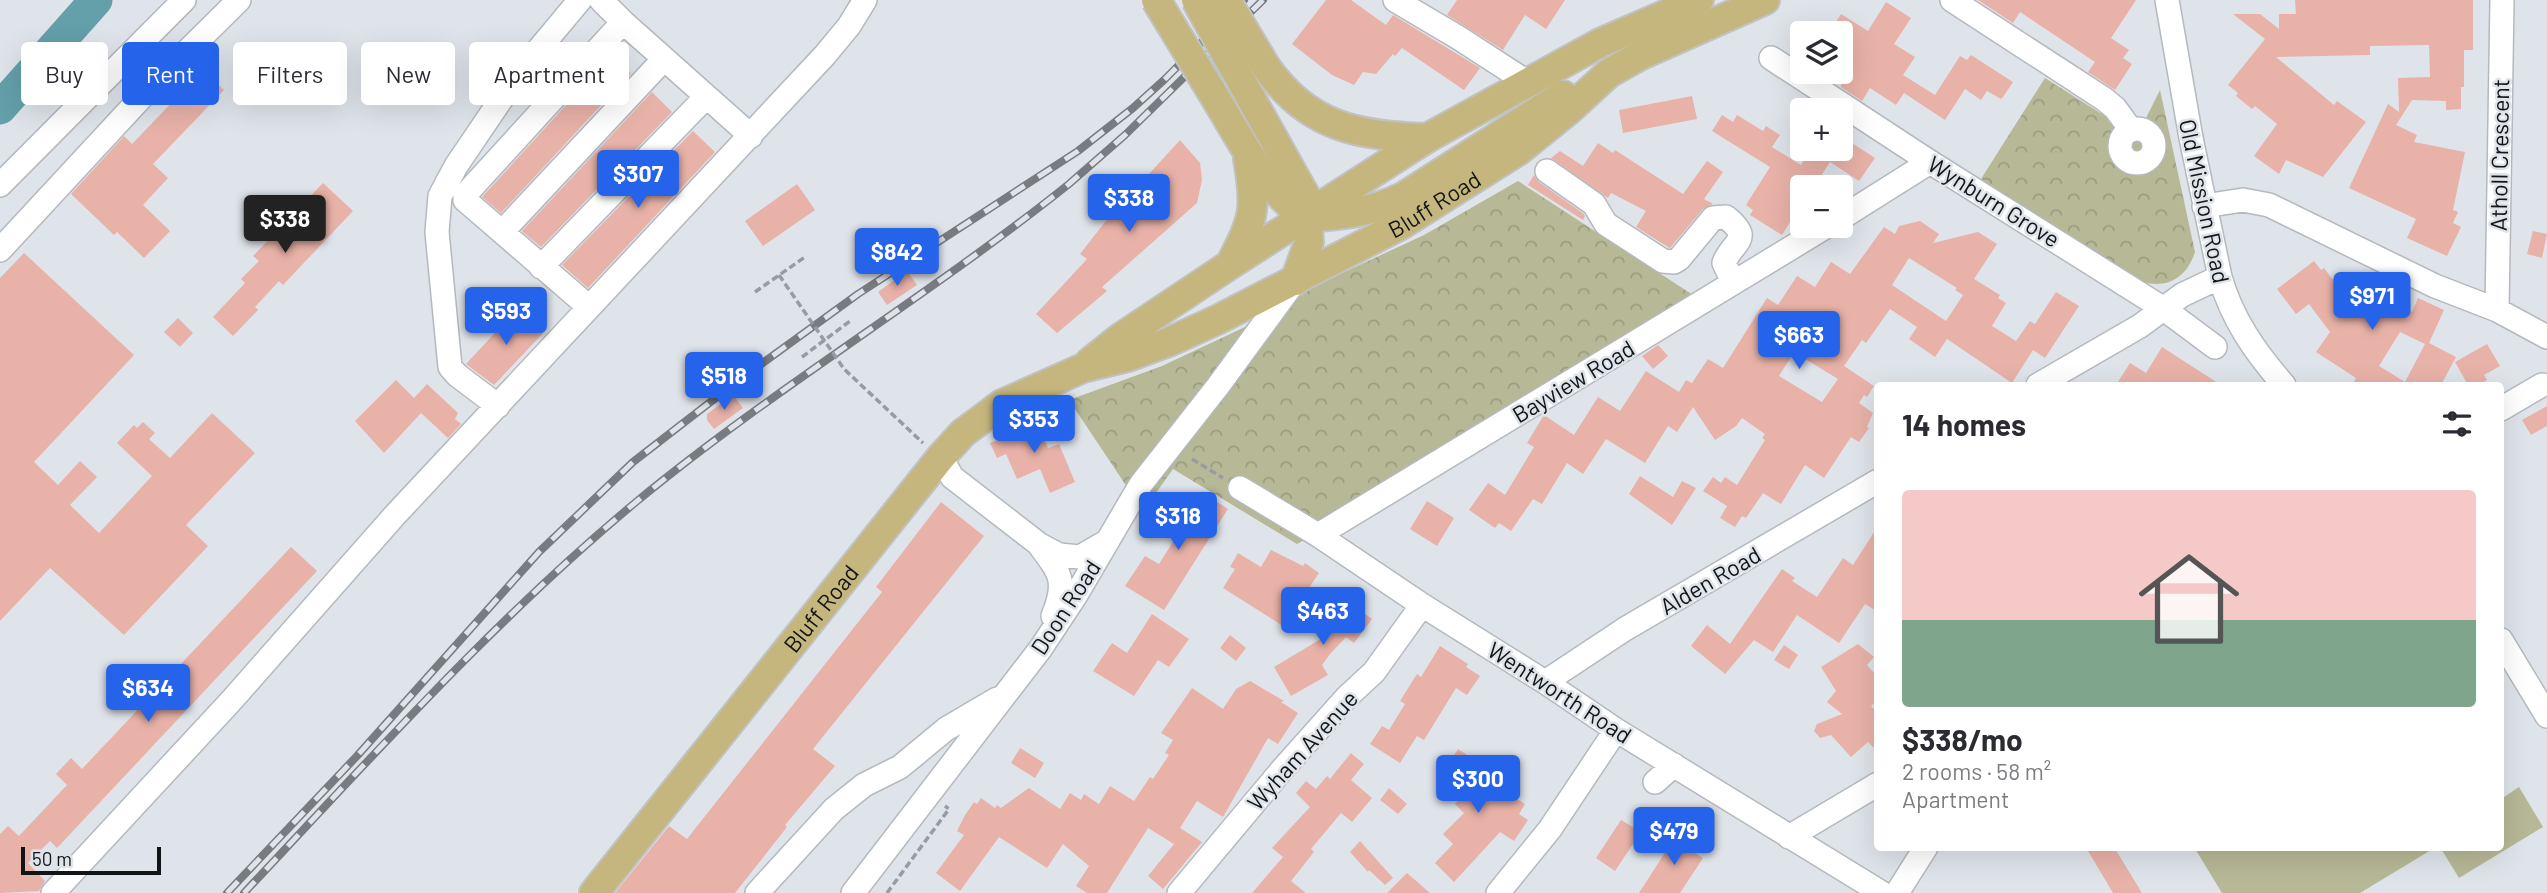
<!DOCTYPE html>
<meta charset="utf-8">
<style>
:root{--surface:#fff;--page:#f7f7f7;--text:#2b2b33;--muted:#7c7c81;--accent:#2563eb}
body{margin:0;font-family:Barlow,sans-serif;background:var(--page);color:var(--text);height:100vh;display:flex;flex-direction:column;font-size:26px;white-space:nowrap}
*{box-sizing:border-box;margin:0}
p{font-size:23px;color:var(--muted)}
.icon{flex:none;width:38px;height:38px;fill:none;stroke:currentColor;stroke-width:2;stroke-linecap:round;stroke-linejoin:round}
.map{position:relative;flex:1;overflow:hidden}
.side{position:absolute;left:1874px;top:382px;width:630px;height:469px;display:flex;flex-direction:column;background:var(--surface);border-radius:7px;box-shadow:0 7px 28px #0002}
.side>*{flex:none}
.banner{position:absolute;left:21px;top:42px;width:665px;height:63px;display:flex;gap:14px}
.tools{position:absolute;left:1790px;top:21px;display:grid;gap:14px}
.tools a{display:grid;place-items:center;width:63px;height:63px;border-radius:7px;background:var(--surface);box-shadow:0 7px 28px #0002;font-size:35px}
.scale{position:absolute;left:21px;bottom:18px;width:140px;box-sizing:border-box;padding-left:7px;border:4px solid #121415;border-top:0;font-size:19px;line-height:24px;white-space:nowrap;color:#121415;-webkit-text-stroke:5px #dfe4ea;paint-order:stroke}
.price{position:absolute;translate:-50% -60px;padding:0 16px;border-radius:7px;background:var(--accent);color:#fff;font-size:23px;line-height:46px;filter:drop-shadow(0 2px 4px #0008)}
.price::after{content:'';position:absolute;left:50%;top:42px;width:21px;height:16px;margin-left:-10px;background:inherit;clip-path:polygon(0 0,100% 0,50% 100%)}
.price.current{background:#222;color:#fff}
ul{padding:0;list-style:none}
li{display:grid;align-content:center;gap:14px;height:371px;padding:0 28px}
li span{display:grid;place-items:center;height:217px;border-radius:7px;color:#555}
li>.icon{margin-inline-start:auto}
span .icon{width:126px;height:126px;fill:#fffc;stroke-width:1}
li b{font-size:30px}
h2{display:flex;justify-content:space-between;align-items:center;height:84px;padding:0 28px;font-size:30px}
.pill{padding:0 24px;border-radius:7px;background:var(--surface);box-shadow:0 7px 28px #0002;font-size:24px;line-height:63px}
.pill.current{background:var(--accent);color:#fff}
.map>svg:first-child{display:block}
.park{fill:url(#park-crowns)}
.pitch{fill:#b6b896}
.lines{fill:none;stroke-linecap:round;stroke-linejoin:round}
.river{stroke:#63a0aa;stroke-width:33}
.building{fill:#e8b2a8;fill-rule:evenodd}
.minor-casing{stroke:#b4b9be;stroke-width:26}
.major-casing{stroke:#c1c2c2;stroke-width:32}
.path{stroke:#989ca1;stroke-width:3.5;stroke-dasharray:7 3.5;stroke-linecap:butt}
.minor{stroke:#fff;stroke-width:23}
.major{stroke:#c5b67d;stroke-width:28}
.rail-casing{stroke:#787b7f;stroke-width:8}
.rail{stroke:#dfe4ea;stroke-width:5;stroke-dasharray:16;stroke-linecap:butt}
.major-bridge-casing{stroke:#c1c2c2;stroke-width:32;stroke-linecap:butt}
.path-bridge{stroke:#989ca1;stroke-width:3.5;stroke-dasharray:7 3.5;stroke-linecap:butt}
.major-bridge{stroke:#c5b67d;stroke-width:28}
.labels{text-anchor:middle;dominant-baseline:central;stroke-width:5;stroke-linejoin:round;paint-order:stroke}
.street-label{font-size:23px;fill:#121415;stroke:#dfe4ea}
</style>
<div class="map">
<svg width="2547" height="893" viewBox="0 0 2547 893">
<defs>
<pattern id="park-crowns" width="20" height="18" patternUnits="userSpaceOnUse" patternTransform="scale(1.75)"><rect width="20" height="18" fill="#b6b896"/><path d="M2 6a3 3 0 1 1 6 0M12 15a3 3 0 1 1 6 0" fill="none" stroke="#9b9d80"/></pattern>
</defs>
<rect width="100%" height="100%" fill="#dfe4ea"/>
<path class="park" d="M2045,78L2116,123L2145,120L2160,90L2195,252C2185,283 2160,291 2132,278L1981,179Z
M1518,181L1693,295L1297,544L1173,469L1148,504L1125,484L1069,400L1162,366L1245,327L1312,287L1424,235Z"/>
<path class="pitch" d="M2519,787L2543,827L2459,878L2440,847H2501V799Z
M2194,847H2436L2360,893H2222Z"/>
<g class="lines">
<path class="river" d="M0,108L96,0"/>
</g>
<path class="building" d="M1326,0H1351L1386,25L1393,15L1480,68L1464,90L1402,48L1395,56L1393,54L1376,74L1363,72L1354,85L1332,75L1292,44Z
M1457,0H1565L1546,29L1525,15L1503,50L1447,15Z
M1978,0H2136L2111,38L2129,50L2123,58L2132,64L2115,90L2088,72L2095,62L2020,12L2013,23Z
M2295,0H2473V50H2464V87H2461V109L2446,110V101L2412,100L2396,125L2417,135L2414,142L2465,152L2453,210L2458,212L2453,223L2461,227L2447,256L2407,238L2416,219L2349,188L2388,104L2399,112L2398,78L2430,77L2429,45L2370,46V55L2276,57L2334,105L2337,101L2366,122L2323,177L2286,160L2279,174L2254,156L2277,124L2255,106L2252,109L2236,96L2238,93L2228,85L2265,39L2233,14H2260L2279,29V14H2296Z
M1886,2L1911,18L1894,44L1915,57L1903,75L1935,95L1960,56L1967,60L1971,55L2013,82L2003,97L2001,99L1987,91L1981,100L1965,89L1945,120L1904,93L1896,105L1870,88L1862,101L1841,87V33H1829L1841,14L1868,31Z
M612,55L631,73L501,213L482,197Z
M203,70L224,90L153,164L168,178L143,205L170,231L144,258L117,232L114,235L71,194L124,136L132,144Z
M652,92L672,112L541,247L522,231Z
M1692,96L1697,119L1623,133L1619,110Z
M1722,115L1733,122L1737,115L1763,131L1766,126L1780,135L1772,147L1801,165L1811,149H1841V136L1875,158L1859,181L1830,162L1814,187H1802V215L1797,211L1782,235L1750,215L1753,210L1746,205L1770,167L1712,131Z
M693,131L715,152L588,288L562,265Z
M1180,140L1200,163L1202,180L1197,203L1102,287L1107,291L1057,333L1036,314L1087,259L1080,254L1105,222Z
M1598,143L1613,153L1615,150L1683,194L1707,161L1723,172L1704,199L1713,204L1703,209L1670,248L1668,247L1636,227L1646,211L1611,193L1608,198L1551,158L1560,151L1583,166Z
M1534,175L1539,182L1584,214L1585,216L1583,220L1528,185Z
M323,183L353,211L283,285L279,281L255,307L258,310L233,336L213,317L245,283L241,279L259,261L253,256Z
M797,184L815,210L763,246L745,221Z
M1920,221L1939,234L1933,243L1978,232L1997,244L1974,279L2000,295L1998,298L2006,303L1992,326L2016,341L2030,321L2035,324L2056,292L2079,306L2045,358L2033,350L2012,383L1947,339L1935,357L1909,339L1917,327L1890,309L1866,343L1862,340L1844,366L1874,386L1867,397L1864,395L1859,403L1873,413L1867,427L1869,428L1859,442L1851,437L1824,478L1805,465L1781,504L1763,493L1746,518L1742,516L1735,527L1720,518L1727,506L1703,491L1713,477L1721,483L1725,477L1737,485L1765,440L1762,438L1765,434L1742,418L1736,426L1715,440L1693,407L1677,432L1668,426L1645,463L1606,439L1583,474L1567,463L1542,504L1533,499L1511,531L1499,523L1495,528L1469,510L1488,483L1505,495L1534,447L1527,443L1544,415L1574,435L1598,397L1620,411L1646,371L1679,392L1686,380L1692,383L1708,359L1723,368L1767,298L1778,305L1797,276L1815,287L1831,262L1850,274L1884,227L1895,234L1899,226ZM1909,258L1957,288L1955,290L1963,295L1946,321L1892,285ZM1794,352L1838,379L1822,402L1779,376Z
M2533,231L2547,234L2542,258L2527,254Z
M24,253L134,355L34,462L58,485L80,461L97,477L70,505L99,533L152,476L117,443L134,425L137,428L143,422L155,433L149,439L170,458L212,413L255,453L186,525L208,546L124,635L50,568L0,621V278Z
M2314,261L2321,270L2324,268L2349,301L2356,285L2412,312L2418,298L2444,310L2429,343L2456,357L2441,385H2352L2356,378L2316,352L2330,332L2309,304L2296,314L2277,289ZM2400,332L2425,344L2405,382L2379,366Z
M907,271L917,285L887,305L878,292Z
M519,307L545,331L494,385L466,364Z
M178,318L193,333L180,347L164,332Z
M2487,344L2500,366L2484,375L2487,380L2478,385H2468L2455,362Z
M1658,345L1668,356L1653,369L1642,356Z
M2162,347L2221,385H2116L2130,363L2146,373Z
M396,380L414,398L427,384L458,413L455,419L461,424L448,438L421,413L384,453L355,421Z
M733,395L743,408L714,429L707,420V414Z
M2547,406V426L2531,435L2522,420Z
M1036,418L1048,448L1059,444L1075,482L1050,493L1040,469L1017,479L1006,454L997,458L990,443L1000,439L998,433Z
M1640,476L1673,497L1682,481L1696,488L1672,525L1629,494Z
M1203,493L1228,509L1164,610L1125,586L1145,556L1159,564L1181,529L1165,518L1174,505L1190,515Z
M1427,501L1454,518L1437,546L1410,529Z
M941,502L984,536L813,749L835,766L785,825L787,827L735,893H615L669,826L687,839L882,592L876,587Z
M1878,526V612L1865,604L1839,643L1797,615L1773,652L1754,640L1725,674L1691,646L1707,625L1730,644L1782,569L1795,578L1792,581L1817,597L1843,558L1853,565Z
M291,547L317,571L57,848L50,841L28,863L45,881L39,891L0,893V834L8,826L19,836L67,785L56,774L71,758L82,769Z
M1271,550L1303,566L1305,563L1319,573L1283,626L1223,588L1235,569L1230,567L1238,553L1261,567Z
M1345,594L1358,603L1355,607L1372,619L1354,643L1346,637L1330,654L1322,665L1328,675L1291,696L1274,667L1329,634L1320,628Z
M1152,614L1189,639L1169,667L1158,660L1134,696L1093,671L1112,643L1127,653Z
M1230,635L1246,648L1236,661L1220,648Z
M1858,644L1874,657L1867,665L1878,677V700L1871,706L1878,713V752L1868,742L1851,757L1831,735L1820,738L1814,731L1817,724L1842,714L1827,702L1836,691L1821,667Z
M1784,645L1798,655L1789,669L1774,660Z
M1440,646L1468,664L1466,667L1480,676L1467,695L1456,688L1424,740L1417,736L1400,763L1370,744L1382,726L1389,730L1405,704L1400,701L1417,674L1421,677Z
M1250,681L1284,701L1281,702L1298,713L1278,744L1268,738L1223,817L1197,801L1180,828L1202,842L1163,889L1148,876L1174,844L1148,828L1107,893H1087L1076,886L1089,866L1063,844L1047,868L999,837L960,891L936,873L964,835L957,831L965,815L974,802L977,804L981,798L995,808L997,805L1001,808L1029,788L1060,809L1070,793L1081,800L1084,794L1099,804L1110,786L1134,801L1150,777L1153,779L1169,755L1165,753L1173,740L1161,733L1192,688L1223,709L1236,689Z
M1020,748L1044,763L1035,778L1011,763Z
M1458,749L1503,779L1498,787L1525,804L1519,814L1528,820L1514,841L1500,832L1454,882L1435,863L1453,844L1443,834L1464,813L1455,804L1468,790L1451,778L1456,772L1447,766Z
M1351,753L1364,764L1351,780L1372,798L1352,822L1341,813L1311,849L1314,852L1291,881L1306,893H1252L1283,857L1272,848L1310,807L1296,793L1306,781L1316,789L1327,776L1330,779Z
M1389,788L1407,804L1398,814L1380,800Z
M1621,820L1641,832L1615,871L1596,858Z
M1679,831L1696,841L1690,850L1703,858L1680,893H1639Z
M1360,841L1393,878L1385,885L1369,870L1368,872L1350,852Z
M2096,847H2114L2142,893H2113L2088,851Z
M1407,873L1430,893H1387Z"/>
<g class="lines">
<g class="minor-casing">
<path id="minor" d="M601,0L623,22
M1395,0L1459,38L1527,82
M1952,0L2104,99L2115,108L2131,130
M2167,0L2191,138L2220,277C2232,319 2255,352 2284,385
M1771,58L1930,162L2164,309L2215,347
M2120 146a17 17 0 1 1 34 0a17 17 0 1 1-34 0Z
M1547,171L1594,204L1606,224L1663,261L1674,262L1679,259L1713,218L1726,217C1755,240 1732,241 1724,263L1733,282
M0,185L184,0
M2204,206L2243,200L2269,205L2435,286L2497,310L2547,337
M1841,218L1930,162
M502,232L664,59
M0,250L151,87L239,0
M541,267L706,97
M589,307L465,200V195L623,22L751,136
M2497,310L2502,0
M2038,385L2140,326L2182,295L2220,277
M498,406L457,375L450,367L437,232L440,196L456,166L519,73L580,0
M2501,409L2542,385
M941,457L952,477L1040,545L1059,555L1080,557L1106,542
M1240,488L1318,535L1422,605L1545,682L1616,730L1882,893
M1318,535L1827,226
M1040,546C1061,574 1067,582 1053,616
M2501,640L2547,716
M1545,682L1625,629L1878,481
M1655,782L1674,765
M1789,837L1878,784
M53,893L231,701L396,514L825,55L849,26L865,0
M757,893L834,809L864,785L900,767L946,729L997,699
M853,893L1041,648L1076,595L1141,484L1218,386L1295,281
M1179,893L1281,771L1347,697L1374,672L1422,605
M1498,893L1550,829L1616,730
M1897,893L1926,847"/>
</g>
<g class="major-casing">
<g id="major">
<path d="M1266,67C1308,127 1358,136 1427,138"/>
<path d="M1244,86L1305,195L1309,242L1295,281"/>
<path d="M1219,104C1246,149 1263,185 1305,218"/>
<path d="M1305,218C1342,215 1369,213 1403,197L1563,95"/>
<path d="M1231,263C1254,218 1257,210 1248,159"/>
<path d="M1090,362L1120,338L1231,264L1427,138L1600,43L1699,0"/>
<path id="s1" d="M594,893L941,457L963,433L1002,404L1083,368L1128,357L1171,341L1219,319L1401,225L1518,151L1570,109L1609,73L1641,55L1765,0"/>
</g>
</g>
<path class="path" d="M755,292L805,257
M802,357L850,321
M1192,459L1223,478
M887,893L949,809L945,806"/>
<use href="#minor" class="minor"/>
<use href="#major" class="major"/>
<g class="rail-casing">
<path id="rail" d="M227,893L357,756L539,552L633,462L735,383L858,294L1078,151L1133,108L1164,80L1244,0
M244,893C370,759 494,620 636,502C774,388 929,296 1069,184L1125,135L1263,0"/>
</g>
<use href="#rail" class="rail"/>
<g class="major-bridge-casing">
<path id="major-bridge" d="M1156,0L1219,104
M1196,0L1244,86
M1226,0L1266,67"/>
</g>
<path class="path-bridge" d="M779,275L844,369L923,443"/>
<use href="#major-bridge" class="major-bridge"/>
</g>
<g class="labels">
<g class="street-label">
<text transform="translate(2499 155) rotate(-89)">Atholl Crescent</text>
<text transform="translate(1994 201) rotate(32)">Wynburn Grove</text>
<text transform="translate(2205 201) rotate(78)">Old Mission Road</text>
<text stroke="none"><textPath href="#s1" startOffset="1116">Bluff Road</textPath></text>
<text transform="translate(1573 381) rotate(-31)">Bayview Road</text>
<text transform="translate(1710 580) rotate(-30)">Alden Road</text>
<text transform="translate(1065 607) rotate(-57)">Doon Road</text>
<text stroke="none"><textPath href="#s1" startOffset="364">Bluff Road</textPath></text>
<text transform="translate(1560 692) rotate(33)">Wentworth Road</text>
<text transform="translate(1302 750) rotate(-48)">Wyham Avenue</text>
</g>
</g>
</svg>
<div class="tools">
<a><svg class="icon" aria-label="layers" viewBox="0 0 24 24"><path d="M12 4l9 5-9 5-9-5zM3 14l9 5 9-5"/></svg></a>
<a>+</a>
<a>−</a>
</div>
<div class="scale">50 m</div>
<b class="price" style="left:638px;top:210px">$307</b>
<b class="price" style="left:1129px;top:234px">$338</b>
<b class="price current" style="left:285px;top:255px">$338</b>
<b class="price" style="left:897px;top:288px">$842</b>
<b class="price" style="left:2372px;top:332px">$971</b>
<b class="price" style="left:506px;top:347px">$593</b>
<b class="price" style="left:1799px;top:371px">$663</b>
<b class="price" style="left:724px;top:412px">$518</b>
<b class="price" style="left:1034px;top:455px">$353</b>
<b class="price" style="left:1178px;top:552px">$318</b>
<b class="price" style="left:1323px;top:647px">$463</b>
<b class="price" style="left:148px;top:724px">$634</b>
<b class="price" style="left:1478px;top:815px">$300</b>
<b class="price" style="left:1674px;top:867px">$479</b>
<div class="banner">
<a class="pill">Buy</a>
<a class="pill current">Rent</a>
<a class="pill">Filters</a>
<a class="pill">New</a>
<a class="pill">Apartment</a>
</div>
<section class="side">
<h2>14 homes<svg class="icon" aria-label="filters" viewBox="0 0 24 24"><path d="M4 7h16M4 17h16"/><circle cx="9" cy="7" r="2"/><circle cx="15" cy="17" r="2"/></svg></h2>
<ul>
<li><span style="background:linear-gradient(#f6c9c9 60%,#7fa58c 0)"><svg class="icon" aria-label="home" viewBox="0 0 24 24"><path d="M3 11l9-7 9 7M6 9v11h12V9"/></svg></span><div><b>$338/mo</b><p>2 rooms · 58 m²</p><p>Apartment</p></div></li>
</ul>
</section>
</div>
